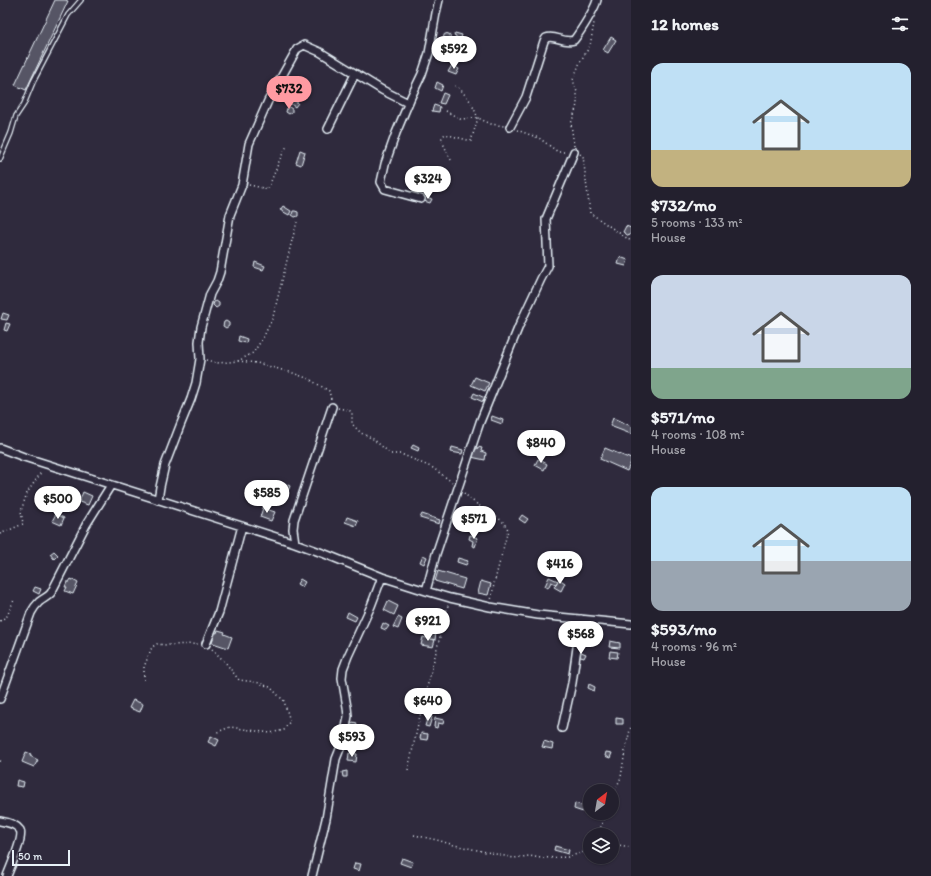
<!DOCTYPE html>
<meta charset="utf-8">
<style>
:root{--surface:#23202e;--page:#2f2d3a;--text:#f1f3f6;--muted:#a3a3aa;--line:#403e4a;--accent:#ff9aa2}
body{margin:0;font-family:Itim,sans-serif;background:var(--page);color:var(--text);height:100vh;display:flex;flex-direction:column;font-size:15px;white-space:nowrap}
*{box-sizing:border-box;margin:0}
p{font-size:13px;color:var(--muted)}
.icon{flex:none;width:22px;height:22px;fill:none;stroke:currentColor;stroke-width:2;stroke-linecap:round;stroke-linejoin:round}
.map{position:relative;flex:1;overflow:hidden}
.details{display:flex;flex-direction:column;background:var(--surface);width:300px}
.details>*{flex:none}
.needle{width:26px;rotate:31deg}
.controls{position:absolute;left:583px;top:784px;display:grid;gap:8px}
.controls a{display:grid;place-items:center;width:36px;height:36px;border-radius:50%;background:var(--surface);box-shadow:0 1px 3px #0004,0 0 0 1px var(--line);font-size:20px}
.scale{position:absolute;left:12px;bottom:10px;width:58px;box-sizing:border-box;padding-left:4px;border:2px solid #e8f1f8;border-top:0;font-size:11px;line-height:14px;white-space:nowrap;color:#e8f1f8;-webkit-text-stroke:3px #2f2a3d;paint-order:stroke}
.price{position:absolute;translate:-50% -34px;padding:0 9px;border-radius:14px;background:#fff;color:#222;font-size:13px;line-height:26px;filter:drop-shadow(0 1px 2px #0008)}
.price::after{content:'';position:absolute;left:50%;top:24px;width:12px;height:9px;margin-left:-6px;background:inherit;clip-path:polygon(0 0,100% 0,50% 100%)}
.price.selected{background:var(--accent);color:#111}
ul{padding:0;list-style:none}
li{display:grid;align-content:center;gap:8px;height:212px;padding:0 20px}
li span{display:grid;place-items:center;height:124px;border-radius:12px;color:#555}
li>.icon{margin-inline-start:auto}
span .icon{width:72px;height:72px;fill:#fffc;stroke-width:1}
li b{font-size:17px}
h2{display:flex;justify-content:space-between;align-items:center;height:48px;padding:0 20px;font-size:17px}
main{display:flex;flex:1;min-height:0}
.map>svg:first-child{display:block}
.building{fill:#575565;stroke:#e8f1f8}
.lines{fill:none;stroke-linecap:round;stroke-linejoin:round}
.service-casing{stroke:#e8f1f8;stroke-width:6}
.minor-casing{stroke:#e8f1f8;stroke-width:10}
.path{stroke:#e8f1f8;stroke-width:1.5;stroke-dasharray:1 3;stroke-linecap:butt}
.service{stroke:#2f2a3d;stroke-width:3.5}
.minor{stroke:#2f2a3d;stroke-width:7}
</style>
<main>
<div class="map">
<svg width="631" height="876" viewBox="0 0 631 876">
<rect width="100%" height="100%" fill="#2f2a3d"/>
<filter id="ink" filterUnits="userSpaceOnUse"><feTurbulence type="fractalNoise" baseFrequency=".025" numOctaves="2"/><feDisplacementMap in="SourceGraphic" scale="8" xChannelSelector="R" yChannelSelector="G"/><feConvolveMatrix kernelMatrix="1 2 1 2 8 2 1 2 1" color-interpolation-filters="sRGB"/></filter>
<g filter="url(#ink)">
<path class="building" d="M55,0H65L68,1L26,90L15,85Z
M455,33L462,35L461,38L458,40L456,39V36L454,35Z
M443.5 37a3.5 3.5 0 1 1 7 0a3.5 3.5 0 1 1-7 0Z
M611,37L616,40L608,53L603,50Z
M452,65L459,69L456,75L448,72Z
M437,82L443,85L441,91L435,88Z
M443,93L448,95L444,104L439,103Z
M290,98L298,103L295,107L288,102Z
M434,105L440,107L439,112L432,111Z
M289,107L292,109V112L289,114L286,112L287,108Z
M300,150L305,152L301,165L296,163Z
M426,197L432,199L430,203L424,201Z
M283,206L291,211L289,215L280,210Z
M293,211H295L298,212V216L295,217L292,215Z
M626,226L631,228V233L629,236L623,232Z
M620,257L628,260L626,266L618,264Z
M255,262L265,266L263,270L254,267Z
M216,301L219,303V306L216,308L213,305L214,302Z
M3,313L9,315L7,320L1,319Z
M226,321L229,323V326L226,328L223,326L224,322Z
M6,323L10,324L7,331L4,330Z
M239,336L247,339L246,343L238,341Z
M475,377L489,383L485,391L471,385Z
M474,393L485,398L483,402L472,397Z
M492,416L503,420L502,424L491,420Z
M613,418L631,426V434L610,426Z
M413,445L419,448L418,451L411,448Z
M452,447L463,450L462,454L451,452Z
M478,447L482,448L481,451L486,453L485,460L471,457L473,448L477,449Z
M605,448L631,459V462L627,471L600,459Z
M538,459L547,464L544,470L535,465Z
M284,483L290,486L288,491L282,488Z
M270,489L274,490L267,509L263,508Z
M83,492L92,496L88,505L79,502Z
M263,508L275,512L271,521L260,517Z
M56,514L64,518L61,525L52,521Z
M422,514L440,520L439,524L420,518Z
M522,515L528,519L525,523L519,519Z
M347,517L358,521L356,526L345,522Z
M470,535L478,538L475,547L472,546L473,541L469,539Z
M54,551L58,555L54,559L50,554Z
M423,555L427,557L424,564L420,562Z
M458,558L468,561L466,565L457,562Z
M438,571L465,579L462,589L435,581Z
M549,577L558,581L556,584L551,582L548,588L545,586Z
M71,579L78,583L73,594L65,591L67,587H65L67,582H69Z
M300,579L305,582L302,587L297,584Z
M559,579L565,583L561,591L554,587Z
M481,581L491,584L488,595L478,593Z
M35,587L41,589L39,594L33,591Z
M388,601L398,606L394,615L384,610Z
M426,611L439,613L437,624L424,621Z
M348,612L357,617L355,621L346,617Z
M398,617L402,619L398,629L393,627Z
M430,622L437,624L435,640L427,638L428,635L425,634L426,628L428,629Z
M383,623L389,626L386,630L381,628Z
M218,630L225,632L224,634L232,637L228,648L210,642L214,632L217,633Z
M423,637L435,640L433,647L421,645Z
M610,641L620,643V648L609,647Z
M579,651L586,654L584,658L577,656Z
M610,651L618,652L617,658L609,657Z
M589,684L595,687L594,691L588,688Z
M133,700L143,704L140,712L129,708Z
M428,716L432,717L429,727L425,726Z
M435,718L444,720L443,724L438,723L437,728L434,727Z
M616,718L623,719V724H616Z
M353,722L357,723L356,726L360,727L359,733L347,730L349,723L352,724Z
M421,733L428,734L427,740L420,739Z
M211,736L219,740L216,746L208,742Z
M544,741L553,744L552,749L542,747Z
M26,752L31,754L30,756L38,760L34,767L22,762Z
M606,752L612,753L610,758L605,756Z
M349,753L357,754L356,762L348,761Z
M347,771V777H343L342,772Z
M17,780L24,782L23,787L16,786Z
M575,803L584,806L583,812L574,809Z
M555,846L569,850L568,854L554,850Z
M402,858L413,862L411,867L400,863Z
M355,863L361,864L359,871L353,869Z"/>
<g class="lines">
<g class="service-casing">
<path id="service" d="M0,159L11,133L16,116L24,104L33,82L68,15L81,0"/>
</g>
<g class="minor-casing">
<path id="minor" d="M510,127L526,97L544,41L546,38C555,34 564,44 574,40C580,32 595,9 597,0
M328,129L355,74
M421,199L385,189L381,182L385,164L396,133L411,97L422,74L429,53L436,13L439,0
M0,448L24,457L295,543L325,554L382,577L426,591L450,598L490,607L538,615L631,624
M158,500L160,487L165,465L180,426L191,399L196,383L200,359L199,342L201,327L210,294L217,281L220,272L230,215L242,185L249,144L268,101L297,49L304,45L320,52L382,90L408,103
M295,543L293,529L294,520L332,407
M426,591L436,554L480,422L519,326L541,279L548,266L546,219L574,152
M206,644L219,612L242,526
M0,699L31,613C33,609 36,605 39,602C44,598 48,597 51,593L86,525L111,485
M562,728L572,683L581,619
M0,821C7,822 16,824 20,830C24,837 10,868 7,876
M312,876L326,819L336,759L344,739L348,716L347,707L342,678L343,669L348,656L371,606L382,577"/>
</g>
<path class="path" d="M446,111L460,119L478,118L491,124L504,126
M517,130L539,138L558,152H567
M574,146L571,124L577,105V92L573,80L580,62L590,46L594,23
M580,154L583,156L590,213L631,241
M451,160L441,139L445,134L471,141L478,118L471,102L460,89L453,85
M249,185L268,189L280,159L287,146
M206,360L219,363L238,361L253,353L263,338L273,317L291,244L297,222
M238,361L257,363L293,373L309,379L329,391L331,399
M338,408L349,410L352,413V424L361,433L373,439L391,454H401L433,468L452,482
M464,493C469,498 475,503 481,507C491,514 504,519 508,530L494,584L491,601
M0,534L23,524L21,511L27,493L42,471
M0,621L7,616L14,600
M212,649L225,662L239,680L256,682L270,687L284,701L290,721L284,730L270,733L230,727L215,733
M144,680V667L152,647L157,644L166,645L200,644
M0,761L3,762
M408,770L422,707L448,605
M612,798L621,777L625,751L631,726
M414,835L437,840L454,845L514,858L529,856L541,858L568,857L590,850
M598,835L606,813
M612,844L631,847"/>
<use href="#service" class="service"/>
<use href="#minor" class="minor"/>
</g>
</g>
</svg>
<div class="controls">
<a><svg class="needle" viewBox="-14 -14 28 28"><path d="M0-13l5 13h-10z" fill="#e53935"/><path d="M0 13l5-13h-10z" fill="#a3a3aa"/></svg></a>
<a><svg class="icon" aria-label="layers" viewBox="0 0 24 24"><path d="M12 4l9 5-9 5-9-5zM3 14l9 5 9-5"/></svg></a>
</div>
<div class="scale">50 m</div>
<b class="price" style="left:454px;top:70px">$592</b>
<b class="price selected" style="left:289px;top:110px">$732</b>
<b class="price" style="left:428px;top:200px">$324</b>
<b class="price" style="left:541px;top:464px">$840</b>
<b class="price" style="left:267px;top:514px">$585</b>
<b class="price" style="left:58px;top:520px">$500</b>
<b class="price" style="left:474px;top:540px">$571</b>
<b class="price" style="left:560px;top:585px">$416</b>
<b class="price" style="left:428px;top:642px">$921</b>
<b class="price" style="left:581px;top:655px">$568</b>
<b class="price" style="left:428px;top:722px">$640</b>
<b class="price" style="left:352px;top:758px">$593</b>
</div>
<section class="details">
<h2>12 homes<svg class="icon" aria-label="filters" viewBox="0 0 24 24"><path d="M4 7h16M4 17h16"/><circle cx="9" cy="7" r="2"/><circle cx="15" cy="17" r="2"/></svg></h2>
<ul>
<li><span style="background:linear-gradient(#bfe0f5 70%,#c2b280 0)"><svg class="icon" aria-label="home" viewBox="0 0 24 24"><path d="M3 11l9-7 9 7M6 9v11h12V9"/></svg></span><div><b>$732/mo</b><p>5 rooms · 133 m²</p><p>House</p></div></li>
<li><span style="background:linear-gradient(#c9d6e8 75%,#7fa58c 0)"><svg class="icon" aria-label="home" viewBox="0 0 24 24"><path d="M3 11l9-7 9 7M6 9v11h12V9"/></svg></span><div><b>$571/mo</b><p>4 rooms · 108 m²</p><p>House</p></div></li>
<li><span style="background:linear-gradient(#bfe0f5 60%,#9aa5b1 0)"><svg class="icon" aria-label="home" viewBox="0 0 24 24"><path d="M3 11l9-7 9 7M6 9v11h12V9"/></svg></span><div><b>$593/mo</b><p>4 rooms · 96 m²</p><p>House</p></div></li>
</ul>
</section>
</main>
